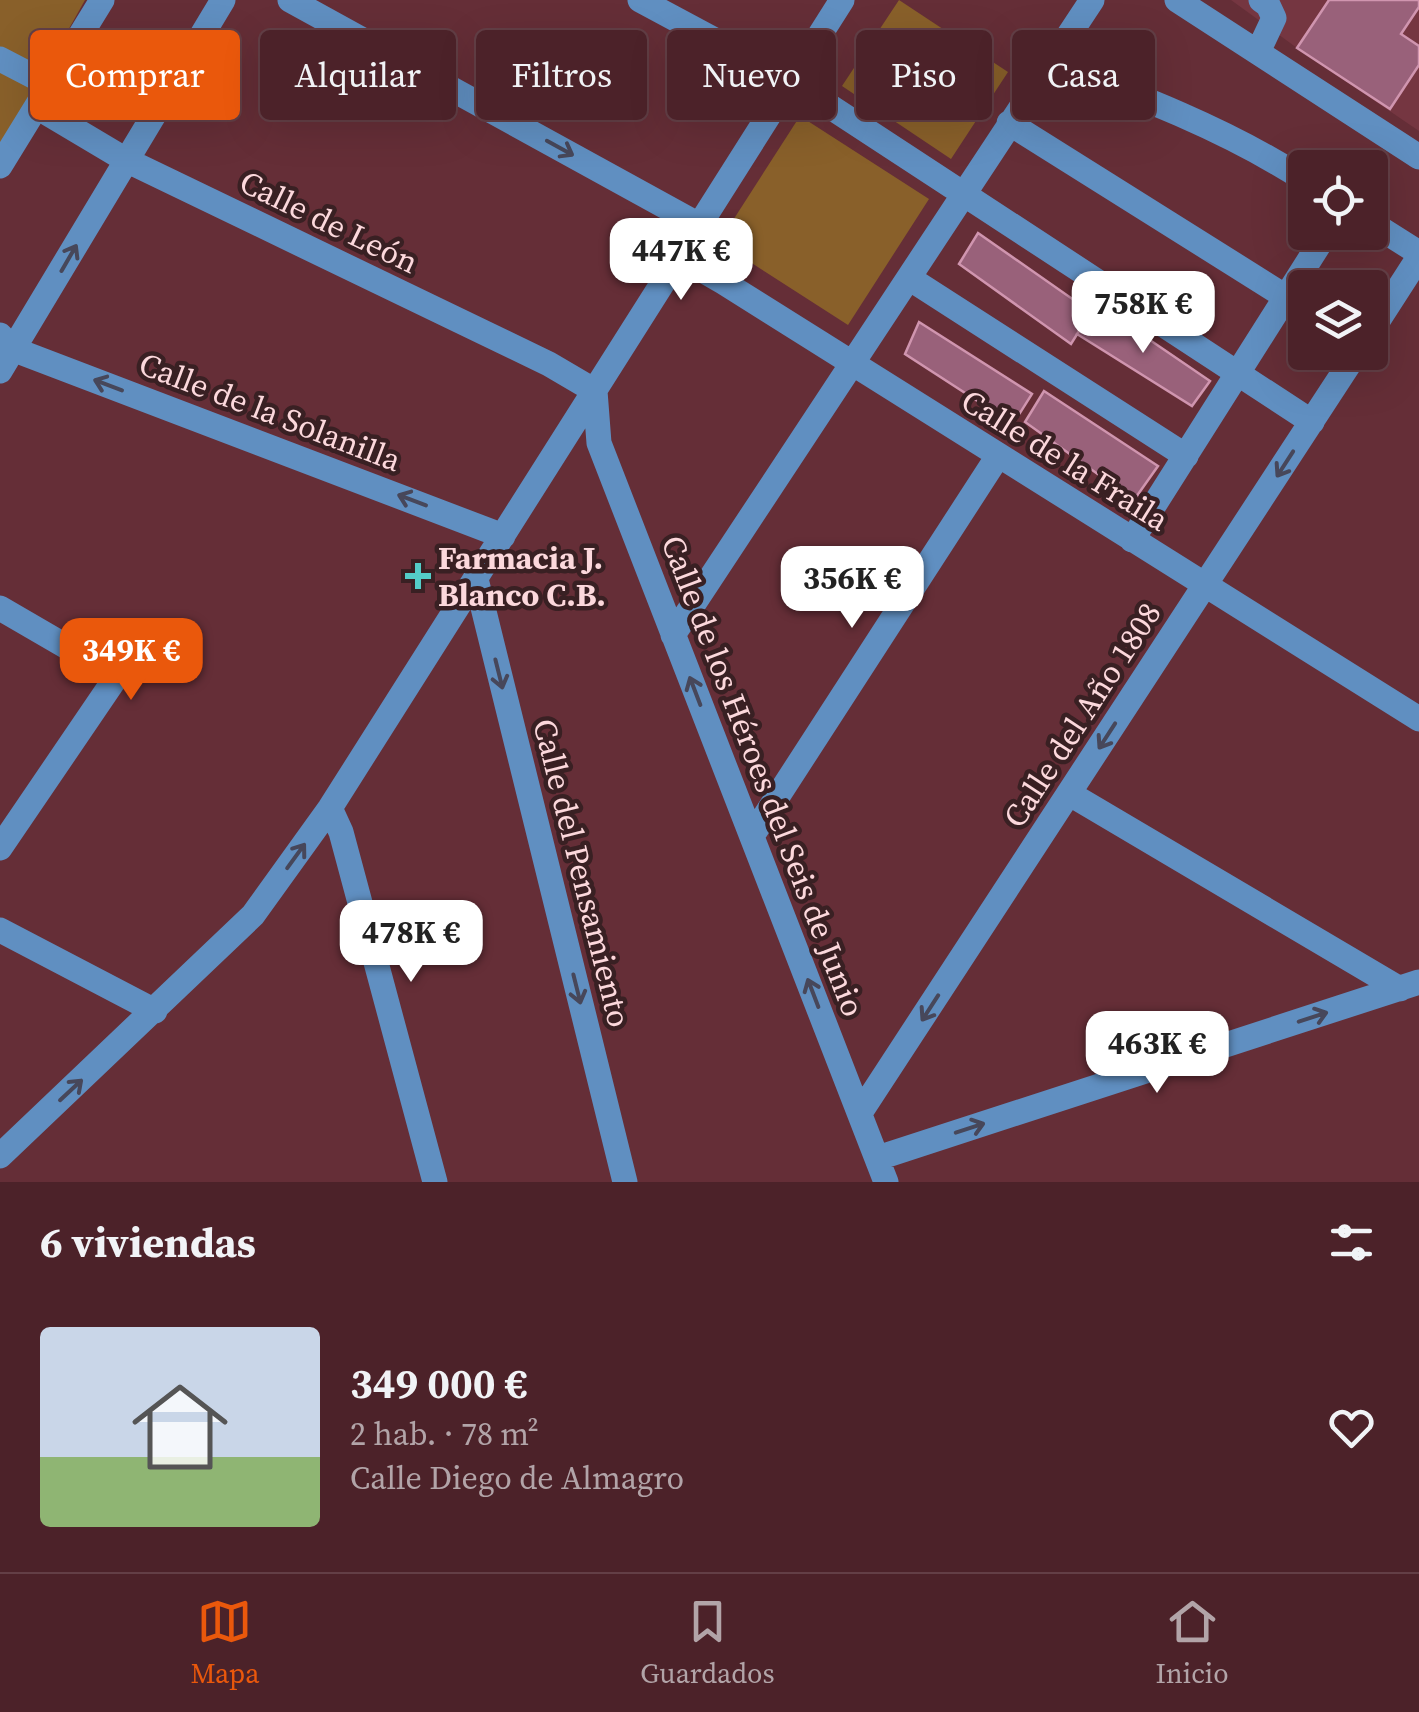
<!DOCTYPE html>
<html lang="es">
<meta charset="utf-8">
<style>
:root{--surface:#4c2229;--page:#562f35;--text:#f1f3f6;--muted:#b2a4a8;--line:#633f46;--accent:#ea580c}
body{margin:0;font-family:"Source Serif 4",serif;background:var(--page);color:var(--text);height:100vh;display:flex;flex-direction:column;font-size:38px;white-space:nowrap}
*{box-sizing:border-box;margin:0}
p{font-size:32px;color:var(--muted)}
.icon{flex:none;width:55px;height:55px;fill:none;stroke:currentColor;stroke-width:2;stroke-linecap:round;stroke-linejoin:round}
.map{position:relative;height:1182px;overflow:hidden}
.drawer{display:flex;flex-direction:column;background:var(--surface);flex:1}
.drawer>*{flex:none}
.banner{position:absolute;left:30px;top:30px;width:1360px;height:90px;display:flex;gap:20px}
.tools{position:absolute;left:1288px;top:150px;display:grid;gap:20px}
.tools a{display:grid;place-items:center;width:100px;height:100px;border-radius:10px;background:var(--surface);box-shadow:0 10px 40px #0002,0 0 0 2px var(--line);font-size:50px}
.price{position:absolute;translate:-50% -85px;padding:0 22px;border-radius:20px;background:#fff;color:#222;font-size:32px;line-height:65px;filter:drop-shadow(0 2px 5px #0008)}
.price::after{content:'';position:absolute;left:50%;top:60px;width:30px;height:22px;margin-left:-15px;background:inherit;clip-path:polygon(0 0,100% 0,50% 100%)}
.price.active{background:var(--accent);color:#fff}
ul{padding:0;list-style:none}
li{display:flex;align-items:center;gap:30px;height:250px;padding:0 40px}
li span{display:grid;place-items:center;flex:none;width:280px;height:200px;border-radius:10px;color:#555}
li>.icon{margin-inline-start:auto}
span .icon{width:120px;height:120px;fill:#fffc;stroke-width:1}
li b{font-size:42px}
h2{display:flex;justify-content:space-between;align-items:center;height:120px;padding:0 40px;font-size:42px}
.tag{padding:0 35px;border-radius:10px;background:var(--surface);box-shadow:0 10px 40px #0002,0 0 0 2px var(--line);font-size:35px;line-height:90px}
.tag.active{background:var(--accent);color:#fff}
.tab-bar{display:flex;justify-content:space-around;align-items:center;height:140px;border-top:2px solid var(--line);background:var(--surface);font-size:28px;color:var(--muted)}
.tab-bar a{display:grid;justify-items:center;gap:5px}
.tab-bar .active{color:var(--accent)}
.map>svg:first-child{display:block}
.built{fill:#753641}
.green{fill:#89602a}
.building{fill:#99617a;stroke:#d095af;stroke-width:2.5}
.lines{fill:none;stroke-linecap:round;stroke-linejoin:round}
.minor{stroke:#608fc1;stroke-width:25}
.oneway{stroke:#47475a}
.poi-dot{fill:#54cdc8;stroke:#392023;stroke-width:4}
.labels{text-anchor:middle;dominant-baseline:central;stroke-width:9;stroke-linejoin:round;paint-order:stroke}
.street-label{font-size:32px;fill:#fcd8dc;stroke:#392023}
.poi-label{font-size:32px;font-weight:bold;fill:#fcd8dc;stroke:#392023;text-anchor:start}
</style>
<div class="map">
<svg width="1419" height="1182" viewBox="0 0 1419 1182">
<rect width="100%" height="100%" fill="#652e37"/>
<path class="built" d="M1231,0H1419V131L1297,48Z"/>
<path class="green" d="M0,0H85L0,152Z
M899,0L1008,72L951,159L842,86Z
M800,116L929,199L848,325L719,242Z"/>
<path class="building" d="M1329,0H1419V7L1401,34L1419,46V65L1390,109L1297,48Z
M978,233L1091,312L1071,344L959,264Z
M1100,306L1210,381L1192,406L1077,334Z
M919,322L1032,394L1013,424L905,354Z
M1044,391L1158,466L1134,500L1025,422Z"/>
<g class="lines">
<path class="minor" d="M290,0L699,225
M640,0L791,81L1312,422
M1177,0L1419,157
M1258,52L1274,18L1268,5L1261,0
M0,59L50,85
M1049,63C1137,95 1226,129 1305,180
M37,107L126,160L549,364L595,391L599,443L886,1182
M1009,123L1286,297
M0,166L102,0
M1370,222L1419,253
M678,256L723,282L1419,719
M909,278L1186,456
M1370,333L1419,257
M0,335L15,350L503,536
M0,371L223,0
M1132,540L1327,232
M476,579L625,1182
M0,608L117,676L0,848
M673,635L1092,0
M1070,794L1400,989
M330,808L341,832L435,1182
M752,836L998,456
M0,930L155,1011
M860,1113L1357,352
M0,1156L253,915L330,808L842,0
M878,1158L1419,982"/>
</g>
<defs><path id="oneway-shaft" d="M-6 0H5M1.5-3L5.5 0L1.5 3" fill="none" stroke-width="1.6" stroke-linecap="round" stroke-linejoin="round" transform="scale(2.5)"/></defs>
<g class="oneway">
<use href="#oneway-shaft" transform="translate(560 148) rotate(29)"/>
<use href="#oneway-shaft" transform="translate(69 258) rotate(-60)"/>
<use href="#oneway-shaft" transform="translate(108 385) rotate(-159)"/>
<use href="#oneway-shaft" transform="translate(1285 464) rotate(123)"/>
<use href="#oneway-shaft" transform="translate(412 500) rotate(-159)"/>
<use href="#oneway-shaft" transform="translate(499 674) rotate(76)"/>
<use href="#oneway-shaft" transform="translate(695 691) rotate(-111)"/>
<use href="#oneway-shaft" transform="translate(1107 736) rotate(123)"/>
<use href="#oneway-shaft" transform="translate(296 856) rotate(-54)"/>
<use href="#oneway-shaft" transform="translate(577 989) rotate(76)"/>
<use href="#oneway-shaft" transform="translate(813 993) rotate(-111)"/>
<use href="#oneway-shaft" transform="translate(930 1008) rotate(123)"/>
<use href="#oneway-shaft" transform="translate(1313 1017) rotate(-18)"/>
<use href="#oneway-shaft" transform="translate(71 1090) rotate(-43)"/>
<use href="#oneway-shaft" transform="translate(970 1128) rotate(-18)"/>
</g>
<path class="poi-dot" d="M413 561h10v10h10v10h-10v10h-10v-10h-10v-10h10z"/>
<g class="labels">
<g class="street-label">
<text transform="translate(329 222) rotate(26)">Calle de León</text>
<text transform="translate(270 412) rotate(21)">Calle de la Solanilla</text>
<text transform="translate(1065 460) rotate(32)">Calle de la Fraila</text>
<text transform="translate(1082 715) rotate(-57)">Calle del Año 1808</text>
<text transform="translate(763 776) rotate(69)">Calle de los Héroes del Seis de Junio</text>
<text transform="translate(582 873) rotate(76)">Calle del Pensamiento</text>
</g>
<g class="poi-label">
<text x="438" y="558">Farmacia J.<tspan x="438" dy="37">Blanco C.B.</tspan></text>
</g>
</g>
</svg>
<div class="tools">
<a><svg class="icon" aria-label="locate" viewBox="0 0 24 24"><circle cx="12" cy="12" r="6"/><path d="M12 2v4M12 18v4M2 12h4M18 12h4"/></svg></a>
<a><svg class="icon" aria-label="layers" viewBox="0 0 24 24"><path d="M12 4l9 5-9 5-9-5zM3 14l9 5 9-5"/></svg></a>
</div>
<b class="price" style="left:681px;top:303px">447K €</b>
<b class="price" style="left:1143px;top:356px">758K €</b>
<b class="price" style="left:852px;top:631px">356K €</b>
<b class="price active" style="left:131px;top:703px">349K €</b>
<b class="price" style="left:411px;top:985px">478K €</b>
<b class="price" style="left:1157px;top:1096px">463K €</b>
<div class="banner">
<a class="tag active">Comprar</a>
<a class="tag">Alquilar</a>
<a class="tag">Filtros</a>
<a class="tag">Nuevo</a>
<a class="tag">Piso</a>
<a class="tag">Casa</a>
</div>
</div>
<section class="drawer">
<h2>6 viviendas<svg class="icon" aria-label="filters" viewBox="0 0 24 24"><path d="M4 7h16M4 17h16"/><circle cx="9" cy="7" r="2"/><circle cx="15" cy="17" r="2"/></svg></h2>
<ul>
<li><span style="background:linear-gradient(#c9d6e8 65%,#8fb573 0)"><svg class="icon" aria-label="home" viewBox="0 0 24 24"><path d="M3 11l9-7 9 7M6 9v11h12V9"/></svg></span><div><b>349 000 €</b><p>2 hab. · 78 m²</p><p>Calle Diego de Almagro</p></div><svg class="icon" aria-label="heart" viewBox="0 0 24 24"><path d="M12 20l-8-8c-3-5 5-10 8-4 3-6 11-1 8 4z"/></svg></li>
</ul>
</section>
<nav class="tab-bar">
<a class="active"><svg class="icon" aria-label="map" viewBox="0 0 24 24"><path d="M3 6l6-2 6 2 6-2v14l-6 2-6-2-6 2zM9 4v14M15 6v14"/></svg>Mapa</a>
<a><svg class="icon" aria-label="saved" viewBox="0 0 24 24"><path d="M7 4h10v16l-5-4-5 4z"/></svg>Guardados</a>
<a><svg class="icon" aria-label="home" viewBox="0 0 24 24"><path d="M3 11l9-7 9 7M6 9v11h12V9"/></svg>Inicio</a>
</nav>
